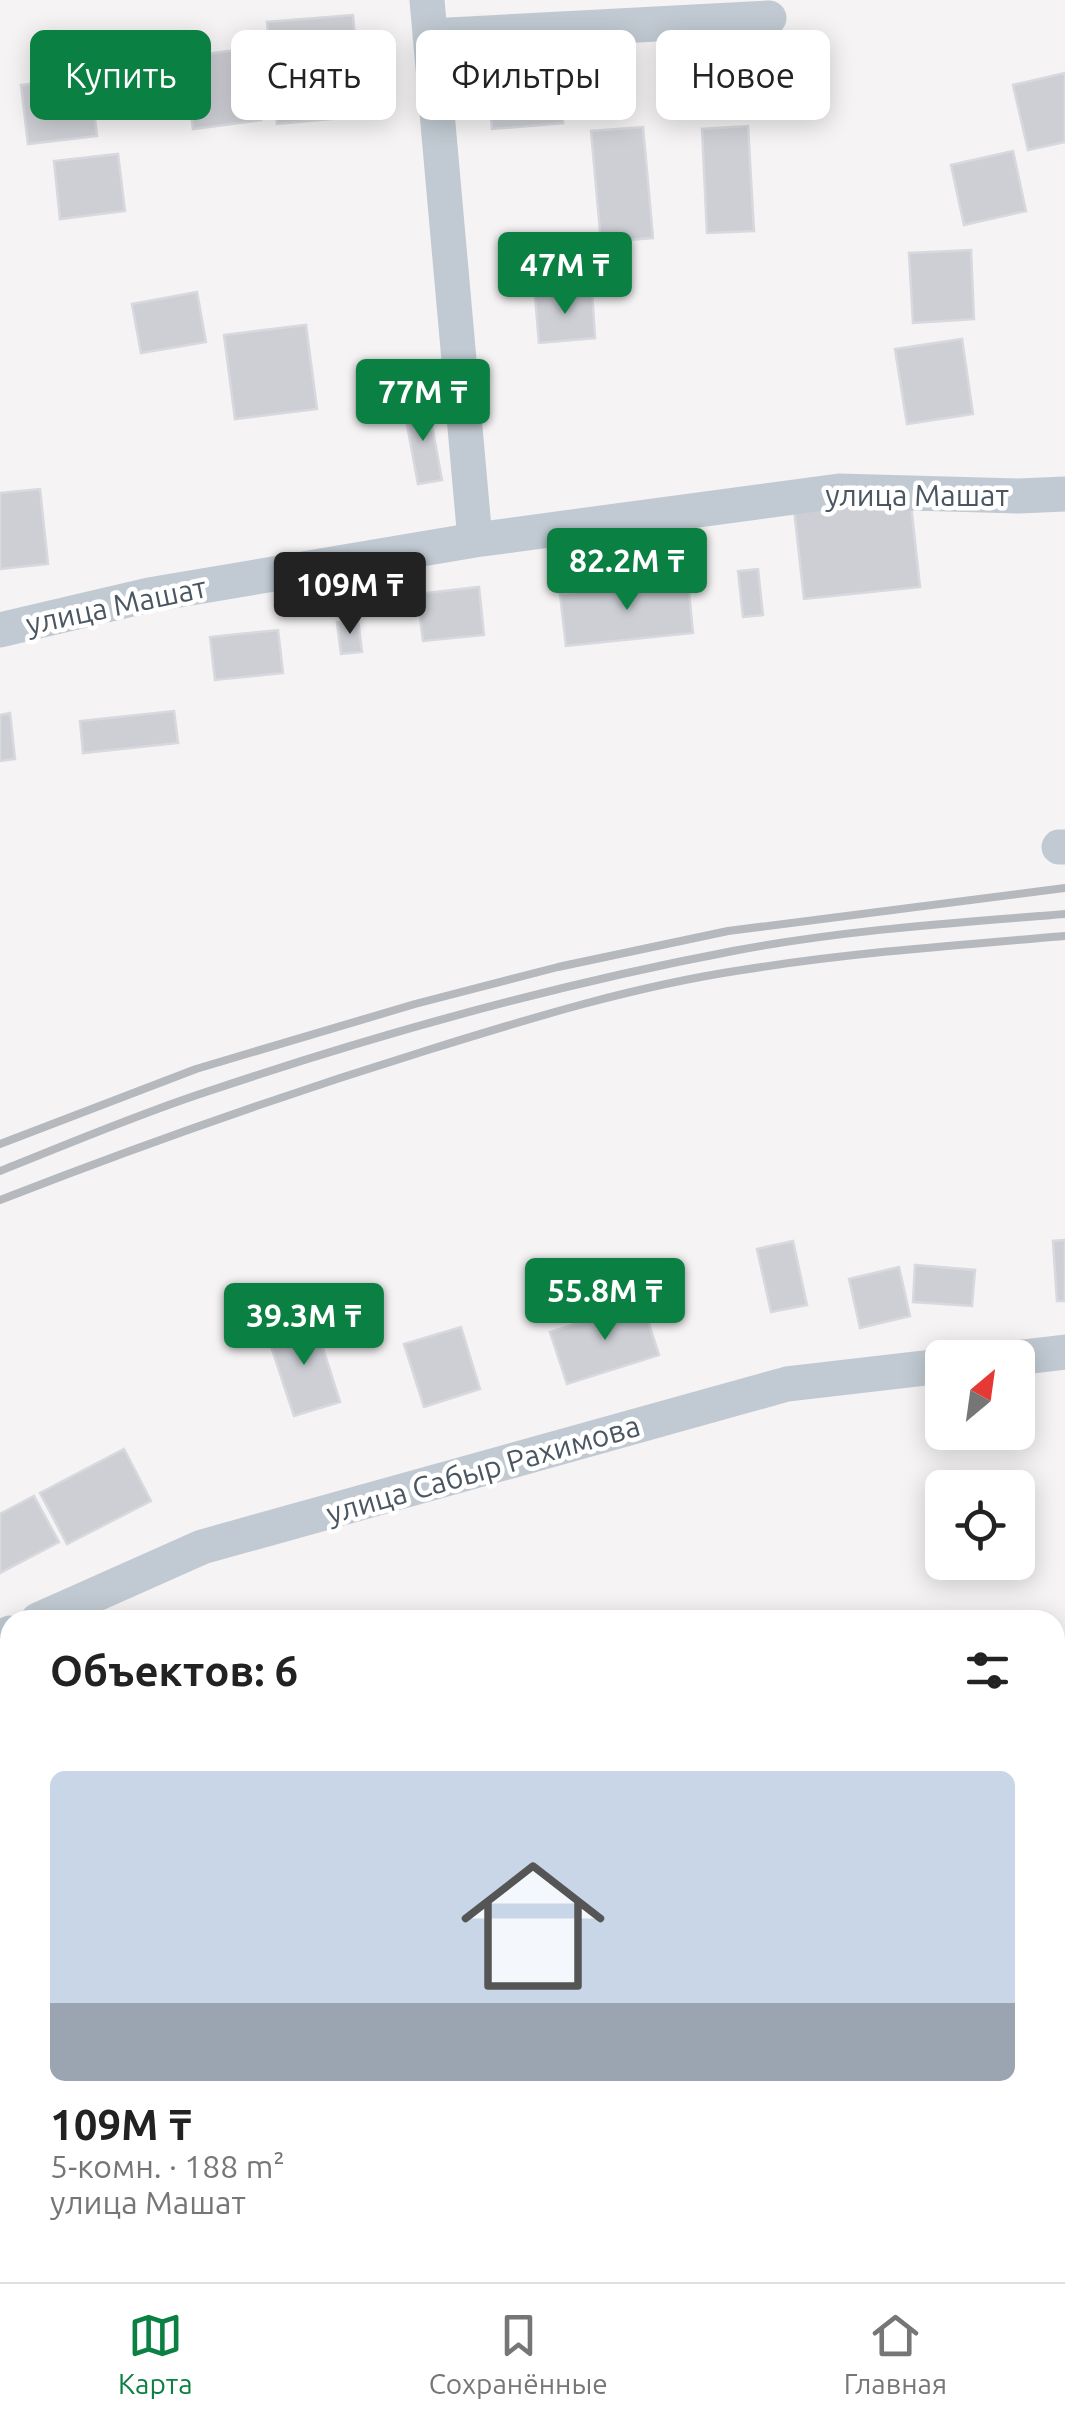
<!DOCTYPE html>
<html lang="ru">
<meta charset="utf-8">
<style>
:root{--surface:#fff;--page:#f2f2f2;--text:#222;--muted:#767676;--line:#e0e0e0;--accent:#0b8043}
body{margin:0;font-family:Ubuntu,sans-serif;background:var(--page);color:var(--text);height:100vh;display:flex;flex-direction:column;font-size:38px;white-space:nowrap}
*{box-sizing:border-box;margin:0}
p{font-size:32px;color:var(--muted)}
.icon{flex:none;width:55px;height:55px;fill:none;stroke:currentColor;stroke-width:2;stroke-linecap:round;stroke-linejoin:round}
.map{position:relative;flex:1;overflow:hidden}
.drawer{position:absolute;left:0px;top:1610px;width:1065px;height:672px;display:flex;flex-direction:column;background:var(--surface);border-radius:30px 30px 0 0;box-shadow:0 5px 25px #0003}
.drawer>*{flex:none}
.hud{position:absolute;left:30px;top:30px;width:1005px;height:90px;display:flex;gap:20px}
.needle{width:65px;rotate:29deg}
.controls{position:absolute;left:925px;top:1340px;display:grid;gap:20px}
.controls a{display:grid;place-items:center;width:110px;height:110px;border-radius:15px;background:var(--surface);box-shadow:0 5px 25px #0003;font-size:50px}
.price{position:absolute;translate:-50% -85px;padding:0 22px;border-radius:10px;background:var(--accent);color:#fff;font-size:32px;line-height:65px;filter:drop-shadow(0 2px 5px #0008)}
.price::after{content:'';position:absolute;left:50%;top:60px;width:30px;height:22px;margin-left:-15px;background:inherit;clip-path:polygon(0 0,100% 0,50% 100%)}
.price.current{background:#222;color:#fff}
ul{padding:0;list-style:none}
li{display:grid;align-content:center;gap:20px;height:530px;padding:0 50px}
li+li{border-top:2px solid var(--line)}
li span{display:grid;place-items:center;height:310px;border-radius:15px;color:#555}
li>.icon{margin-inline-start:auto}
span .icon{width:180px;height:180px;fill:#fffc;stroke-width:1}
li b{font-size:42px}
h2{display:flex;justify-content:space-between;align-items:center;height:120px;padding:0 50px;font-size:42px}
.tag{padding:0 35px;border-radius:15px;background:var(--surface);box-shadow:0 5px 25px #0003;font-size:35px;line-height:90px}
.tag.current{background:var(--accent);color:#fff}
.tab-bar{display:flex;justify-content:space-around;align-items:center;height:140px;border-top:2px solid var(--line);background:var(--surface);font-size:28px;color:var(--muted)}
.tab-bar a{display:grid;justify-items:center;gap:5px}
.tab-bar .current{color:var(--accent)}
.map>svg:first-child{display:block}
.building{fill:#cdcfd5;stroke:#d7d9de;stroke-width:2.5}
.lines{fill:none;stroke-linecap:round;stroke-linejoin:round}
.street{stroke:#c1cad2;stroke-width:35}
.rail{stroke:#b5b8bd;stroke-width:8}
.labels{text-anchor:middle;dominant-baseline:central;stroke-width:9;stroke-linejoin:round;paint-order:stroke}
.street-label{font-size:30px;fill:#4a5661;stroke:#fff}
</style>
<div class="map">
<svg width="1065" height="2282" viewBox="0 0 1065 2282">
<rect width="100%" height="100%" fill="#f5f3f3"/>
<path class="building" d="M353,15L362,116L277,124L267,22Z
M252,48L261,120L193,129L183,57Z
M558,61L563,123L492,129L487,66Z
M1065,73V142L1028,150L1013,85Z
M90,76L97,136L28,144L21,85Z
M748,126L754,231L707,233L702,129Z
M643,127L653,238L601,242L591,131Z
M1013,151L1026,211L964,225L951,165Z
M118,154L125,211L60,219L54,161Z
M971,250L974,319L913,323L909,253Z
M197,292L206,342L141,353L132,304Z
M592,292L595,338L539,343L535,296Z
M306,325L317,409L235,419L224,335Z
M962,339L973,414L907,424L895,349Z
M428,404L442,480L418,484L404,408Z
M40,489L48,564L0,569V493Z
M910,496L920,587L804,599L794,509Z
M758,569L763,615L743,617L738,571Z
M688,581L693,633L566,646L560,594Z
M479,587L484,635L423,641L417,594Z
M358,620L362,652L341,654L337,622Z
M278,630L283,673L215,680L210,637Z
M174,711L178,743L83,753L80,721Z
M10,713L15,759L0,761V715Z
M1065,1240V1301H1057L1053,1241Z
M793,1241L807,1305L771,1312L757,1249Z
M915,1265L975,1270L972,1306L913,1302Z
M899,1267L910,1316L860,1328L849,1279Z
M642,1302L659,1355L567,1384L550,1332Z
M314,1320L340,1402L294,1416L267,1334Z
M461,1327L480,1389L424,1407L404,1344Z
M124,1449L151,1501L67,1544L40,1493Z
M34,1496L59,1542L0,1573V1514Z
M2,1873L10,1889V1925L0,1930Z"/>
<g class="lines">
<path class="street" d="M427,0L475,540
M430,36L769,18
M0,630L149,595L475,540L839,491L1019,496L1065,494
M1059,847H1065
M1016,1358L1065,1352
M38,1620L202,1547L787,1384L942,1366
M0,1637L10,1633
M0,1772L10,1792
M243,2272L247,2282"/>
<path class="rail" d="M0,1144L196,1069L415,1004L558,967L728,931L1065,888
M0,1171C68,1144 136,1115 206,1092C378,1034 554,985 733,951C843,930 954,923 1065,914
M0,1200C141,1145 283,1095 428,1050C531,1018 635,986 742,970C849,953 957,945 1065,936"/>
</g>
<g class="labels">
<g class="street-label">
<text x="917" y="495">улица Машат</text>
<text transform="translate(116 605) rotate(-12)">улица Машат</text>
<text transform="translate(483 1469) rotate(-16)">улица Сабыр Рахимова</text>
</g>
</g>
</svg>
<div class="controls">
<a><svg class="needle" viewBox="-14 -14 28 28"><path d="M0-13l5 13h-10z" fill="#e53935"/><path d="M0 13l5-13h-10z" fill="#767676"/></svg></a>
<a><svg class="icon" aria-label="locate" viewBox="0 0 24 24"><circle cx="12" cy="12" r="6"/><path d="M12 2v4M12 18v4M2 12h4M18 12h4"/></svg></a>
</div>
<b class="price" style="left:565px;top:317px">47M ₸</b>
<b class="price" style="left:423px;top:444px">77M ₸</b>
<b class="price" style="left:627px;top:613px">82.2M ₸</b>
<b class="price current" style="left:350px;top:637px">109M ₸</b>
<b class="price" style="left:605px;top:1343px">55.8M ₸</b>
<b class="price" style="left:304px;top:1368px">39.3M ₸</b>
<div class="hud">
<a class="tag current">Купить</a>
<a class="tag">Снять</a>
<a class="tag">Фильтры</a>
<a class="tag">Новое</a>
</div>
<section class="drawer">
<h2>Объектов: 6<svg class="icon" aria-label="filters" viewBox="0 0 24 24"><path d="M4 7h16M4 17h16"/><circle cx="9" cy="7" r="2"/><circle cx="15" cy="17" r="2"/></svg></h2>
<ul>
<li><span style="background:linear-gradient(#c9d6e8 75%,#9aa5b1 0)"><svg class="icon" aria-label="home" viewBox="0 0 24 24"><path d="M3 11l9-7 9 7M6 9v11h12V9"/></svg></span><div><b>109M ₸</b><p>5-комн. · 188 m²</p><p>улица Машат</p></div></li>
</ul>
</section>
</div>
<nav class="tab-bar">
<a class="current"><svg class="icon" aria-label="map" viewBox="0 0 24 24"><path d="M3 6l6-2 6 2 6-2v14l-6 2-6-2-6 2zM9 4v14M15 6v14"/></svg>Карта</a>
<a><svg class="icon" aria-label="saved" viewBox="0 0 24 24"><path d="M7 4h10v16l-5-4-5 4z"/></svg>Сохранённые</a>
<a><svg class="icon" aria-label="home" viewBox="0 0 24 24"><path d="M3 11l9-7 9 7M6 9v11h12V9"/></svg>Главная</a>
</nav>
